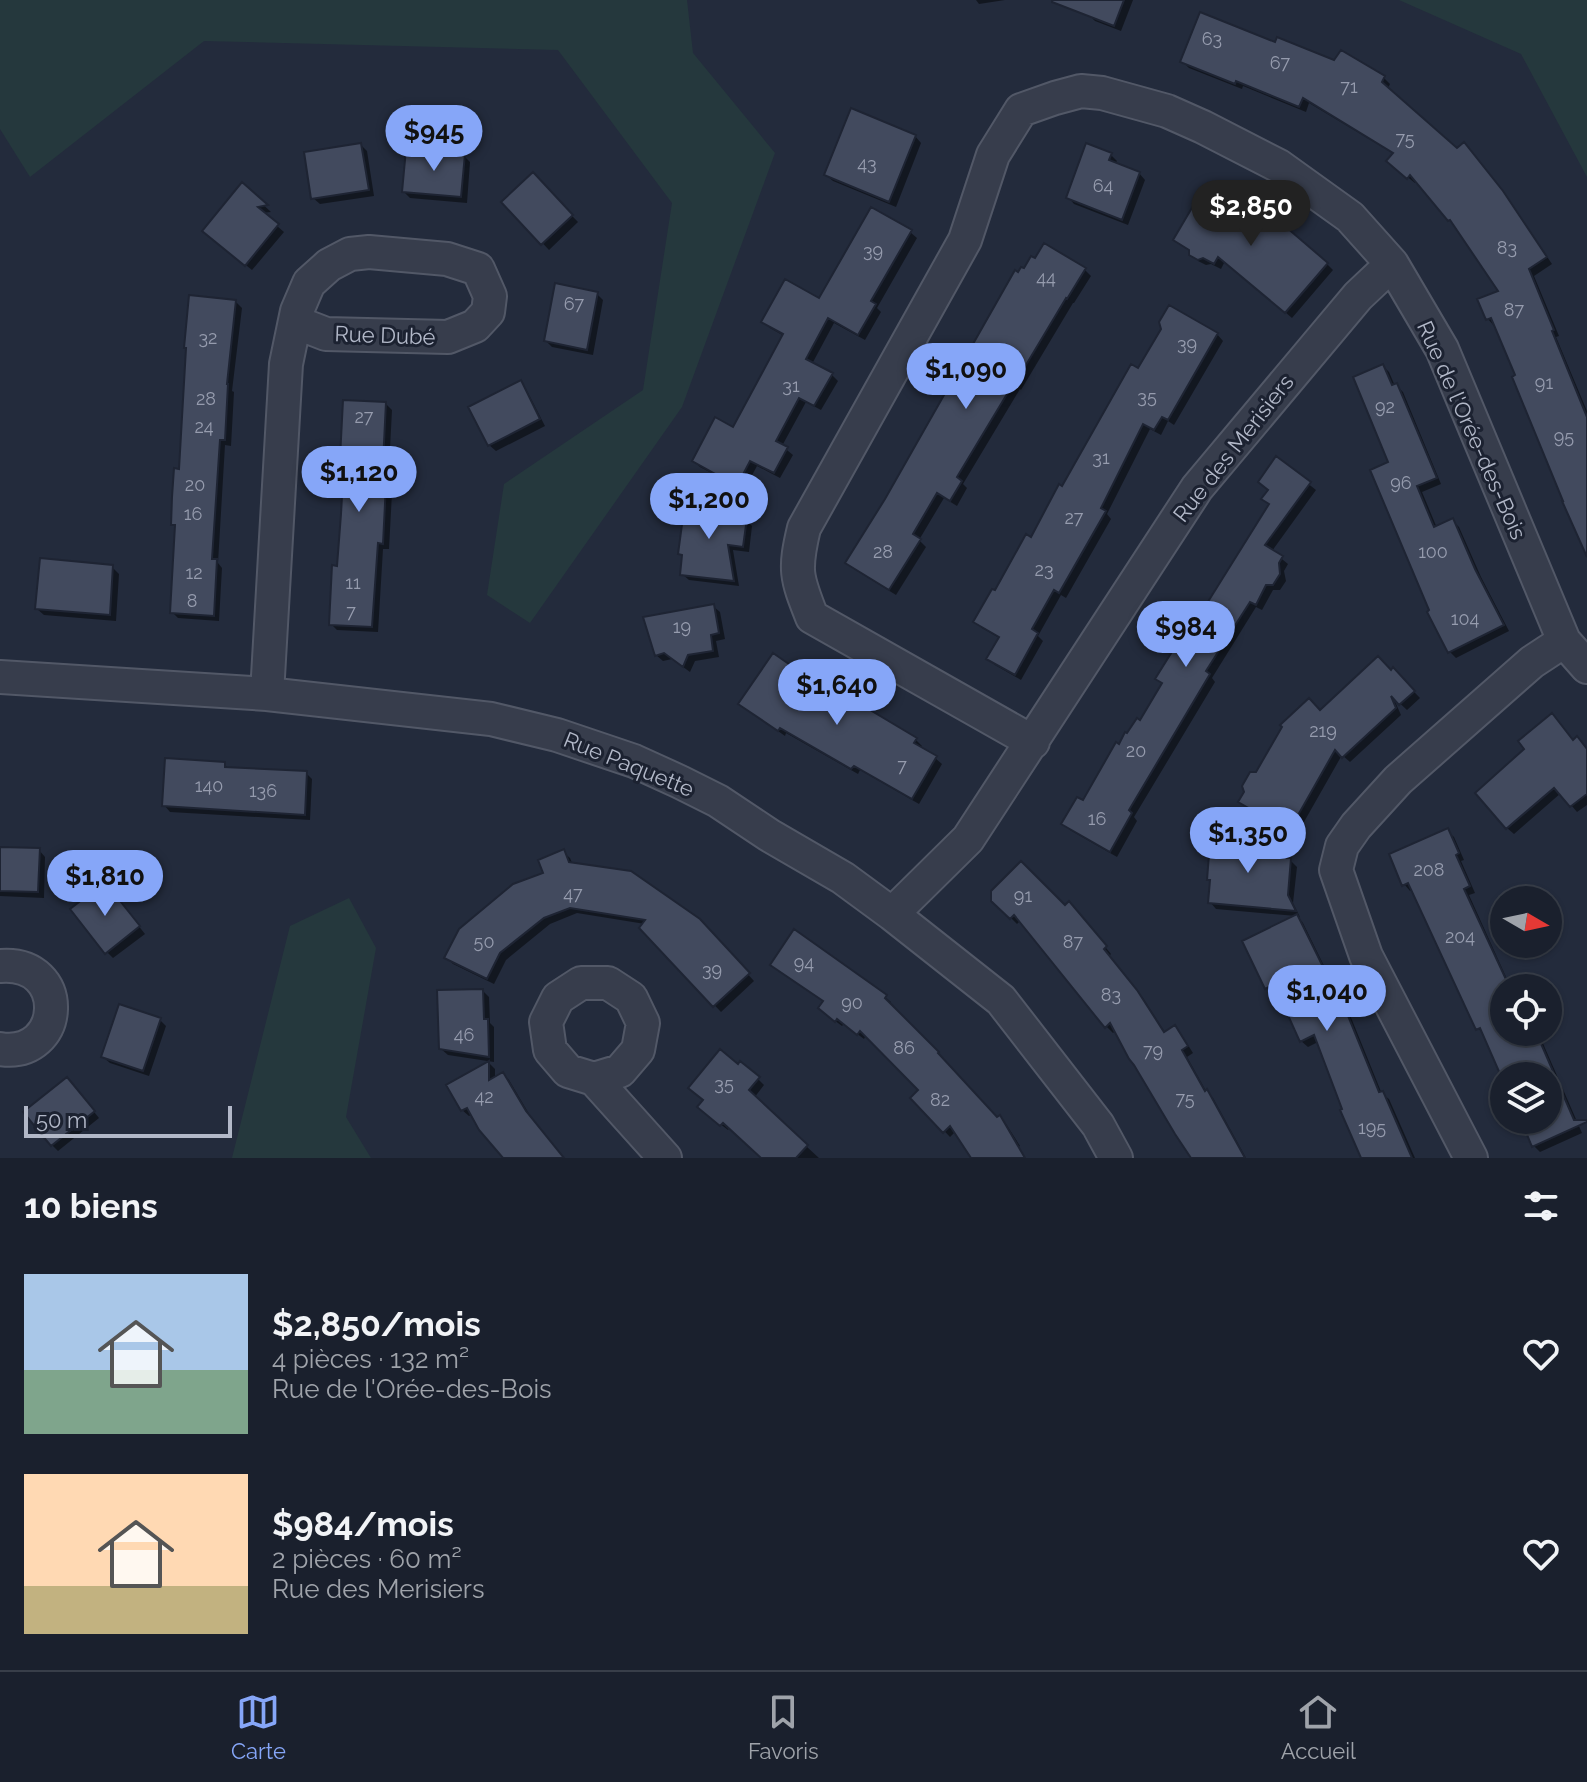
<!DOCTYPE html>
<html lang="fr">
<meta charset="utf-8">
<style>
:root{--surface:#1a202d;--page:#232835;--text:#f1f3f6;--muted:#9fa3aa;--line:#383e49;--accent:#86a6f8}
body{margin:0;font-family:Raleway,sans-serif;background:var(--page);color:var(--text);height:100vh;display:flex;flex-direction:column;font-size:30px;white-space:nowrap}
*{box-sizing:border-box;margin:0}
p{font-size:26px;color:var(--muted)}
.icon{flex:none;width:44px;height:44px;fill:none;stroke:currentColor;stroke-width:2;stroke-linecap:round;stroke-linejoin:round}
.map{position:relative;height:1158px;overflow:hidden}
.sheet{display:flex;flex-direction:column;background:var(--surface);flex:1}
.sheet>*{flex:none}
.needle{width:52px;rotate:99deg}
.controls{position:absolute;left:1490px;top:886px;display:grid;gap:16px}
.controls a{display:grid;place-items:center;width:72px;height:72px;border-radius:50%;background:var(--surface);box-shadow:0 2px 6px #0004,0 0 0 2px var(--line);font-size:40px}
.scale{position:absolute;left:24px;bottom:20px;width:208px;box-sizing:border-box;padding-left:8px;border:4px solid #b2b8c8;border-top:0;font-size:22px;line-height:28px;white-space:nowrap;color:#b2b8c8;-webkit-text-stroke:6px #1c2231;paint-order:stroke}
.price{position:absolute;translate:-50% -68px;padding:0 18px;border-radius:28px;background:var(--accent);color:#111;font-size:26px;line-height:52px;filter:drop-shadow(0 2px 4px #0008)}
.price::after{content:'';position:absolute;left:50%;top:48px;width:24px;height:18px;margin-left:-12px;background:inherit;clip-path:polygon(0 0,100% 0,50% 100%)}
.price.selected{background:#222;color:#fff}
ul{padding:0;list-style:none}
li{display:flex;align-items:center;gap:24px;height:200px;padding:0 24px}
li span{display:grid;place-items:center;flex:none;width:224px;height:160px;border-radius:0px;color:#555}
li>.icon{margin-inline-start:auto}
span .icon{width:96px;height:96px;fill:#fffc;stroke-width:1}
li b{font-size:34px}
h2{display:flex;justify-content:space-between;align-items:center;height:96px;padding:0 24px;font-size:34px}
.tabs{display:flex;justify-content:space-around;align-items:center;height:112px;border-top:2px solid var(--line);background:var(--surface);font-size:22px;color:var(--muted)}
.tabs a{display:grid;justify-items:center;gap:4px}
.tabs .selected{color:var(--accent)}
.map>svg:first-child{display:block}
.green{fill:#25383d}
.shadow{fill:#0007}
.building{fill:#424a5e;stroke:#1e2433;stroke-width:2}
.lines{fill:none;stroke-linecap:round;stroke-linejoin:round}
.minor-casing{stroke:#525867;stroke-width:36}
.minor{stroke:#373d4c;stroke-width:32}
.labels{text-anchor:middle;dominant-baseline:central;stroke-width:6;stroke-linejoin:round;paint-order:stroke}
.number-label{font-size:18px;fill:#969cae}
.street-label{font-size:22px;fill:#b2b8c8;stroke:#1c2231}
</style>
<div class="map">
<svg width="1587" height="1158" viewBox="0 0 1587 1158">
<rect width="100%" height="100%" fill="#232b3c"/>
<path class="green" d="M0,0H687L693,53L775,153L682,407L530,623L487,595L504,484L643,390L672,203L558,50L204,41L30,177L0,129Z
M1399,0H1587V177L1521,54Z
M349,898L376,948L346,1117L371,1158H232L290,926Z"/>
<path class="shadow" d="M976,0H1005L979,4Z
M1094,0H1133L1121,31L1095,21L1089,15Z
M1277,44L1384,78L1390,84L1387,90L1456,151H1470L1509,200L1552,264L1534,276L1559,336L1556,337L1587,411V546L1496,325L1494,326L1488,319L1501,292L1455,226L1417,180L1415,183L1395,167L1394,154L1309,103L1306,112L1243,86L1242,89L1189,68L1183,62Z
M915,136L921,143L896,207L833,181L826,175Z
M361,145L367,151L374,196L320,204L313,198Z
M1111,155L1117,161L1115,164L1139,173L1145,180L1128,225L1074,204L1068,197Z
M464,156L470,162L467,203L410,198L404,192Z
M532,175L578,222L549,250L504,202Z
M242,185L271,212L262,213L284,232L252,270L211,237Z
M910,232L917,238L877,308L881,312L865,340L834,323L812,364L832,375L838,381L821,410L806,402L782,446L793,455L780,478L757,466L744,490L700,467L694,461L734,430L784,336L770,328L764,322L819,300Z
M1175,240L1327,264L1333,270L1292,318L1225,261L1221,269L1211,264L1206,265L1198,261L1191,252Z
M1045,246L1085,270L1091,276L1074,303H1073L1021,390L1020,389L963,484L967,488L957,506L944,498L919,540L926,547L896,595L854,569L847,562L1024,271L1036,260Z
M597,294L603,300L593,355L552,347L546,341Z
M235,301L242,308L232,391L234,392L231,446L225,445L218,563L222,568L219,621L178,618L172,612L177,528L173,524L181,471Z
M1217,334L1223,341L1174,425L1168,421L1161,435L1150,429L1107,514L1111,519L1066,598L1061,595L1038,636L1043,641L1021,680L995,665L989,659L1001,639L982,628L976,622L1032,539L1138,371Z
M1383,366L1389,372L1395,386L1396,385L1403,392L1441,484L1422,492L1437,528L1453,521L1459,527L1481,577L1509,631L1456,658L1450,652L1430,612L1391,463Z
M520,383L526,389L545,426L496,451L489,445Z
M386,404L392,410L388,488L392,493L389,549H383L378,632L337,630L331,624L339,568L346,462L342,458Z
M1277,459L1316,490L1272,551L1288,564L1284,571L1286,581L1280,590H1273L1262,610L1256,607L1212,678L1215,682L1134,817L1137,821L1117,857L1070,830L1064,824L1083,803L1119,747L1141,722L1163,684L1180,643L1170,634L1202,616L1271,505Z
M686,505L724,510L730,516L746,520L752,526L749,552L733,550L739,586L689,580L682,574L684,558L680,554Z
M112,567L119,574L116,621L44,615L37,609Z
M713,606L720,612L725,639L716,641L719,657L695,661L690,672L672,659L663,661L656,655Z
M1393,670L1420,698L1407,710L1393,697L1401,715L1350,762L1342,755L1296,836L1247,808L1241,802L1257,774L1320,712Z
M740,704L848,705L878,717L916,740L922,746L920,749L935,758L942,764L919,804L860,770L858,774L786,733L785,736Z
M1574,742L1587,750V805L1577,812L1561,793L1514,834L1507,828Z
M224,764L229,769L306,773L312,779L310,820L170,812L164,805Z
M1447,831L1454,837L1464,860L1461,861L1475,893L1469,895L1511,988H1504V1032H1538L1582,1133L1540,1152L1534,1146L1523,1120H1548V1076H1504V1078L1484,1035L1478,1028L1413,889L1410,891L1404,884Z
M1216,841L1280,847L1286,853L1282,860H1290L1297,867L1293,903L1300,917L1297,916L1303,923L1327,972L1335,978L1382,1094L1389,1099L1415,1158H1362L1318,1042L1308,1047L1301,1041L1279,991L1273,994L1267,987L1296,916L1216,909L1210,902L1212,882L1209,879Z
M0,849L39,850L45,857L44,898L0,896Z
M563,852L570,858L573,865L706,928L754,981L721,1012L642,928L645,924L577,913L550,924L506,960L494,984L453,964L447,958L546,874Z
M111,891L145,934L113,958L107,952Z
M993,900L1075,910L1111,954L1109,956L1143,998L1166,1034L1175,1028L1181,1034L1193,1053L1187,1057L1206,1091L1213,1098L1246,1158H1194L1116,1030L1113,1033L1106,1026L1021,920L1017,924Z
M483,991L489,997L490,1023L494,1027V1062L448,1055L441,1049Z
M885,997L891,1002L889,1005L997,1120L1000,1118L1006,1124L1020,1146L1018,1147L1025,1158H974L956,1131L950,1137L913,1098L921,1090L866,1035L864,1039L844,1024L842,1026L826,1014Z
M160,1020L166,1026L149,1076L110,1063L103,1057Z
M489,1063L495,1069V1079L503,1074L509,1080L532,1119L563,1158H505L473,1114L469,1116L462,1110Z
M758,1079L764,1085L754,1098L819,1158H763L730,1127L728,1130L706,1113Z
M73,1086L99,1118L58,1151L52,1145Z"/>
<path class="building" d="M1052,0H1124L1114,26L1052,2Z
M1200,12L1275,42L1277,37L1334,60L1341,50L1385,76L1382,82L1457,148L1464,142L1503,191L1547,257L1529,269L1554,330L1552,331L1587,417V557L1562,501H1563L1512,377L1515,375L1491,318L1486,320L1477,299L1498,291L1450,220L1448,221L1410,175L1407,179L1386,161L1393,153L1303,98L1299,107L1236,81L1235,84L1180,62Z
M851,108L916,135L889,202L824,175Z
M361,143L369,190L311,199L304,152Z
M1086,143L1112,153L1109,160L1140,172L1122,220L1066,198Z
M406,149L465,154L461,197L402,192Z
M533,172L573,215L541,245L501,202Z
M242,182L268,205L258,207L279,224L245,266L202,231Z
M1203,189L1232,206L1235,200L1277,224L1279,221L1328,263L1285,313L1218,257L1214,264L1203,258L1198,260L1189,255V250L1173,240Z
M871,207L912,230L871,301L876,304L858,335L828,318L806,359L833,373L814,406L799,398L776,441L788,447L774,473L750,461L737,486L692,461L715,417L733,427L783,334L761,322L785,279L819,298Z
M1044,243L1086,268L1067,299L1066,298L1014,385L1013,384L957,477L962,481L950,501L937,493L913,534L921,539L889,590L845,563L885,499L1015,270L1018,272L1021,267L1024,268L1031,256L1035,258Z
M555,283L598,292L587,350L544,341Z
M189,295L236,300L227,384H228L225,440H220L212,559H217L214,616L170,613L175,525H171L172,497L174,468L179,469L186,348H184Z
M1169,305L1218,333L1168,420L1162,417L1154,430L1143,424L1101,508L1106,511L1059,593L1054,590L1032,629L1038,633L1015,675L986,659L999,637L973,622L992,589L995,590L1026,534L1031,537L1059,484L1062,486L1131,364L1138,368L1161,329L1159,322Z
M1383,364L1392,385L1397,383L1437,478L1417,486L1434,527L1453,518L1475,569L1504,625L1448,653L1427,612L1429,610L1370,470L1388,462L1353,377Z
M521,380L540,419L488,446L468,407Z
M343,400L386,402L382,484H386L383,544L378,543L372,627L329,625L332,565L337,566L341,514L344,459L340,458Z
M1276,456L1311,482L1265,545L1283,556L1279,563L1280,574L1273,585H1266L1256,605L1250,602L1206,671L1210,674L1129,810L1132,813L1110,852L1061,824L1077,797L1083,800L1116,742L1119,744L1125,732L1127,733L1137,718L1140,720L1162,683L1155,679L1178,642L1167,635L1186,604L1201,613L1269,504L1261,499L1268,490L1258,482Z
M685,502L725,508L722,514L747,518L743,547L728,545L734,581L680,575L682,555L678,554Z
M40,558L113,565L110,615L35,609Z
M714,604L719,633L711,635L713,651L688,655L683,667L664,653L655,656L643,617Z
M773,653L825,689L847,702L850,696L873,710L872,711L917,738L914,743L937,756L912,799L854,766L851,769L780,728L778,731L738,704Z
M1378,656L1391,670L1393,667L1415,691L1399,705L1391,696L1396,708L1342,758L1335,750L1289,831L1238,802L1244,792L1242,786L1250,772H1256L1282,727L1280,725L1309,698L1320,710Z
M1552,713L1573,740L1577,736L1587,749V794L1570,807L1554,788L1506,829L1475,793L1524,749L1518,741Z
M165,758L225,762V767L307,771L305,815L162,806Z
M1448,828L1459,853L1456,855L1470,886L1464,889L1510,988H1504V1032H1536L1574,1120H1587V1122L1532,1147L1521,1120H1548V1076H1504V1083L1480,1028L1476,1030L1408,883L1402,886L1389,854Z
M1214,838L1281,845L1274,857L1291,858L1288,895L1296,911L1208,903L1210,880H1207L1210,841L1214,842Z
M0,847L40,848L38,892L0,891Z
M564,849L569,862L631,871L700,919L750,973L713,1007L639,928L645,920L570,908L544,918L500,953L487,979L444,958L459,929L513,884L543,873L538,860Z
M1021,861L1065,905L1069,901L1107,946L1104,949L1137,990L1164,1032L1175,1025L1188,1046L1182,1050L1205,1091L1207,1089L1245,1158H1191L1175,1134L1134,1065L1129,1059L1110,1023L1105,1028L1014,915L1010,919L991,901V891Z
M105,882L140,926L105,954L70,909Z
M1297,914L1325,971L1329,969L1379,1092L1383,1091L1412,1158H1361L1340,1110L1342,1109L1314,1035L1300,1042L1274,984L1265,989L1242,941Z
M794,929L887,995L885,998L939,1052L938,1053L997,1117L1000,1115L1025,1158H971L950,1126L943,1133L910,1098L918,1090L860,1031L857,1035L837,1019L835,1022L818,1008L823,1001L770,965Z
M483,989L484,1019H488L489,1057L439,1049L437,990Z
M119,1004L161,1018L143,1071L101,1057Z
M720,1049L738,1064L740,1061L760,1077L749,1090L808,1145L796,1158H761L723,1123L720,1126L697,1107L703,1100L688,1088Z
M489,1061V1080L503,1072L526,1111L564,1158H503L479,1130L467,1108L461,1111L446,1085Z
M67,1077L95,1111L51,1146L23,1112Z"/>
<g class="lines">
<g class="minor-casing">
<path id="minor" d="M0,677L267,694L491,719L557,735L634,761L680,782L718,801L769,835L843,878L892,914L1001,1000L1098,1125L1116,1158
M267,694L286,364L297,311L309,283L329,265L350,254L369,252L447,259L478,269L490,296L488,312L475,326L448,337L326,334L295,322
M1033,742L812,617C796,577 794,570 804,528L965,240L993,155L1021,110L1055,98L1081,91L1102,93L1167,111L1203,127L1279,166L1350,217L1392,264L1442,349L1564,641L1587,667
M892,914L968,839L1197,488L1358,296L1392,264
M0,966C71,960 65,1059 0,1049
M594,1079L620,1071L638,1050L643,1023L631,998L608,983H581L558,998L546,1022L550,1050L568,1071L594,1079L665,1158
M1471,1158L1366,956L1336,870L1342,846L1356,826L1398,780L1532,662L1564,641"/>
</g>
<use href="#minor" class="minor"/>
</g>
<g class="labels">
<g class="number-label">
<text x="1212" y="38">63</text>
<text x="1280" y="62">67</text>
<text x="1349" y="86">71</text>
<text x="1405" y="138">75</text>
<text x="867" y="163">43</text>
<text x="1103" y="185">64</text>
<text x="1507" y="247">83</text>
<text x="873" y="250">39</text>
<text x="1046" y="277">44</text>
<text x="574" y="303">67</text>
<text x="1514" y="309">87</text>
<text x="208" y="337">32</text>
<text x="1187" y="343">39</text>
<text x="1544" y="382">91</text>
<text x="791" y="385">31</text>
<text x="1147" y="396">35</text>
<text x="206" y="398">28</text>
<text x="1385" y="406">92</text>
<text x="364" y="416">27</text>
<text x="204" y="426">24</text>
<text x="1564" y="436">95</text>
<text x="1101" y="457">31</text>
<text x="1401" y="482">96</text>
<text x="195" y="484">20</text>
<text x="193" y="513">16</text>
<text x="1074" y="517">27</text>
<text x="883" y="551">28</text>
<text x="1433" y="551">100</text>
<text x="1044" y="569">23</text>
<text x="194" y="572">12</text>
<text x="353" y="582">11</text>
<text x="192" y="600">8</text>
<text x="351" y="611">7</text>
<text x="1465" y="618">104</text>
<text x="682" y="626">19</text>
<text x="1323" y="730">219</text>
<text x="1136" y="750">20</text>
<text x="902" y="765">7</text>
<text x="209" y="785">140</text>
<text x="263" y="790">136</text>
<text x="1097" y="818">16</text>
<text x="1429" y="869">208</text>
<text x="573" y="893">47</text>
<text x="1023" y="895">91</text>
<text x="1460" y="936">204</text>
<text x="484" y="941">50</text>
<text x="1073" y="941">87</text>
<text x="804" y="962">94</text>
<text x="712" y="969">39</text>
<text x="1111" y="994">83</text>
<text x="852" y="1002">90</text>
<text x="464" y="1034">46</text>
<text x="904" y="1047">86</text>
<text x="1153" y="1050">79</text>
<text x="724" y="1083">35</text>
<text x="484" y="1096">42</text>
<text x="1185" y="1098">75</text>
<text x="940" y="1099">82</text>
<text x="1372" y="1127">195</text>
</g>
<g class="street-label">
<text transform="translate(385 335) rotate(2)">Rue Dubé</text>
<text transform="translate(1472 430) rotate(66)">Rue de l'Orée-des-Bois</text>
<text transform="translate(1233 448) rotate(-52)">Rue des Merisiers</text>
<text transform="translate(629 764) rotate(22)">Rue Paquette</text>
</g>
</g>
</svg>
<div class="controls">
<a><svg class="needle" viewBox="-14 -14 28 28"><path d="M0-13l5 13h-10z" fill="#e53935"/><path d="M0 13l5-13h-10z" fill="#9fa3aa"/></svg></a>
<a><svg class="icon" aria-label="locate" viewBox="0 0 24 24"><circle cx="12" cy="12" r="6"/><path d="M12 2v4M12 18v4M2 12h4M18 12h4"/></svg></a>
<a><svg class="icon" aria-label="layers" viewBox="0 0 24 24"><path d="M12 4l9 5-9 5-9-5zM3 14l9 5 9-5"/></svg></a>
</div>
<div class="scale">50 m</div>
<b class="price" style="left:434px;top:173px">$945</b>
<b class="price selected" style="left:1251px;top:248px">$2,850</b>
<b class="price" style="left:966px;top:411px">$1,090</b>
<b class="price" style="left:359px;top:514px">$1,120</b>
<b class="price" style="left:709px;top:541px">$1,200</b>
<b class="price" style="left:1186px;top:669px">$984</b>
<b class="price" style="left:837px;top:727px">$1,640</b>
<b class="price" style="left:1248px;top:875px">$1,350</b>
<b class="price" style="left:105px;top:918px">$1,810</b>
<b class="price" style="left:1327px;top:1033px">$1,040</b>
</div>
<section class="sheet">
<h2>10 biens<svg class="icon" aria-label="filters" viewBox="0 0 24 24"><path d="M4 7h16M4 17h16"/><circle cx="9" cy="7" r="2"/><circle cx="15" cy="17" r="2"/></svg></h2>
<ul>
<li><span style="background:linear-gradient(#a9c7e8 60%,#7fa58c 0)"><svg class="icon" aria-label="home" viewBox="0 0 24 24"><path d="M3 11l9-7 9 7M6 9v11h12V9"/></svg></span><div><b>$2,850/mois</b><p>4 pièces · 132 m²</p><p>Rue de l'Orée-des-Bois</p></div><svg class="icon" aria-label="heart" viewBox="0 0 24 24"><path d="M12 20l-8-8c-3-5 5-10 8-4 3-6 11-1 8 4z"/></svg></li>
<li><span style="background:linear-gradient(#ffd9b3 70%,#c2b280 0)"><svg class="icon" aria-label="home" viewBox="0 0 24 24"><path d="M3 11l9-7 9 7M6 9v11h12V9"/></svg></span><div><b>$984/mois</b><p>2 pièces · 60 m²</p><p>Rue des Merisiers</p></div><svg class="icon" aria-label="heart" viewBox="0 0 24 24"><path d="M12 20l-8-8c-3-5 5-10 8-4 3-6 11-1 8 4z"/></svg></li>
</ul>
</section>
<nav class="tabs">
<a class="selected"><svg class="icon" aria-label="map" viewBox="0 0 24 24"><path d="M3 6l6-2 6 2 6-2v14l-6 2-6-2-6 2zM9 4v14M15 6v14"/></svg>Carte</a>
<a><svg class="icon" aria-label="saved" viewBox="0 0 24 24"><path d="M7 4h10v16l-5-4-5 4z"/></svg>Favoris</a>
<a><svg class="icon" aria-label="home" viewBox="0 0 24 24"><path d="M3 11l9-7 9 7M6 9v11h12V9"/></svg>Accueil</a>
</nav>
